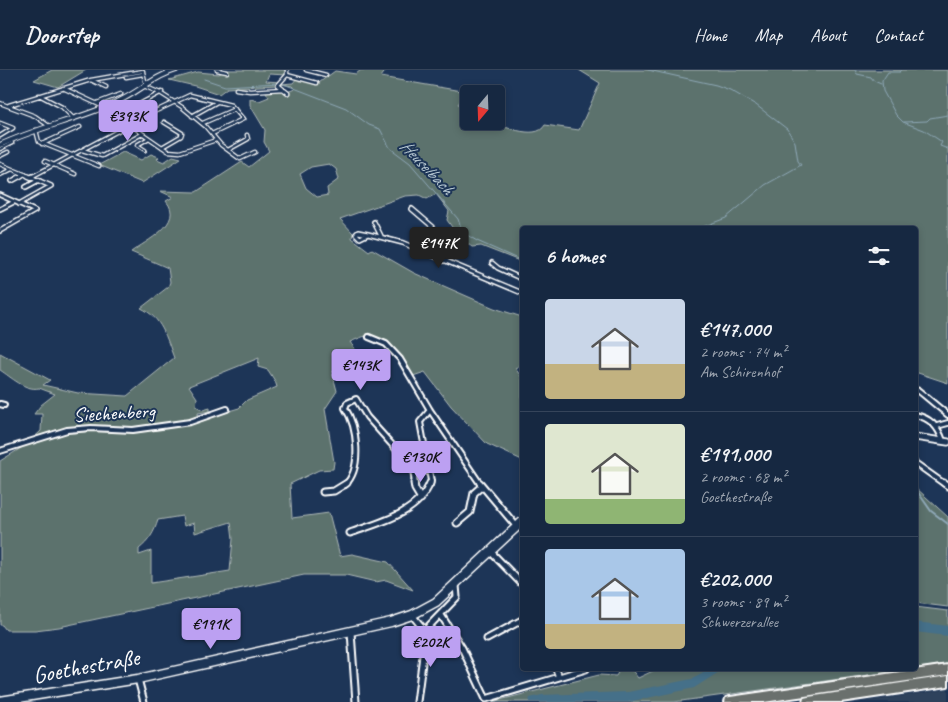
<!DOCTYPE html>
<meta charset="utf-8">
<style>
:root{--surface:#162841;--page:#1f3048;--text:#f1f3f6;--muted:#9ea6b1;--line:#35445a;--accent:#bca0f2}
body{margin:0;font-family:Caveat,sans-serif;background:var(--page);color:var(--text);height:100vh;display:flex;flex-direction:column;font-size:19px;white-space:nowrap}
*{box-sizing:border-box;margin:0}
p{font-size:16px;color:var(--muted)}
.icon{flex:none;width:28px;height:28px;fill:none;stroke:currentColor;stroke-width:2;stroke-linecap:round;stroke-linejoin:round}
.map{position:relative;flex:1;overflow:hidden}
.details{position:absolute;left:520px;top:156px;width:398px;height:445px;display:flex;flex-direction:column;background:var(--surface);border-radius:5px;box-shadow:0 2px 8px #0003,0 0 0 1px var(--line)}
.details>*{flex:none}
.needle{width:32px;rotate:199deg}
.controls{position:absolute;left:460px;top:15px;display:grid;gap:10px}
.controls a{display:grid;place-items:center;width:45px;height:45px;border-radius:5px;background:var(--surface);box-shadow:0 2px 8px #0003,0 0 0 1px var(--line);font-size:25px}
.price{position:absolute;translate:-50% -42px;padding:0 11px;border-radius:5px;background:var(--accent);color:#111;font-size:16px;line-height:32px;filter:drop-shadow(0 1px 2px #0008)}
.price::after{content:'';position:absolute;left:50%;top:30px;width:15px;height:11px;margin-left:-8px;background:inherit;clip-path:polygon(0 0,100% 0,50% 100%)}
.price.selected{background:#222;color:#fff}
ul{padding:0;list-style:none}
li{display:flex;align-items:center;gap:15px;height:125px;padding:0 25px}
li+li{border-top:1px solid var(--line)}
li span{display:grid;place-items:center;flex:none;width:140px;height:100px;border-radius:5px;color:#555}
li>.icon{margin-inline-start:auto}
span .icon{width:60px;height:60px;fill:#fffc;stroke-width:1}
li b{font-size:21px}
h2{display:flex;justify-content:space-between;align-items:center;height:60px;padding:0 25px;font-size:21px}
header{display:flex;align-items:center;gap:30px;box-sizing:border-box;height:70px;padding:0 25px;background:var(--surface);border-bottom:1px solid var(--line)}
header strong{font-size:24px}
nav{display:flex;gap:28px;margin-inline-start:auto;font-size:18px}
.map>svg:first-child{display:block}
.built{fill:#2f425b}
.green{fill:#5c726d;stroke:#aeb8b6;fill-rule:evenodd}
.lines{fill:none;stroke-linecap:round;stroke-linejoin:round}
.stream-far1{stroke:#8fa9b8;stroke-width:1}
.stream{stroke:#8fa9b8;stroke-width:2}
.river{fill:#446f89;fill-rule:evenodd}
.street-far3-casing{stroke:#fff;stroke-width:5}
.street-far2-casing{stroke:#fff;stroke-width:6}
.street-far1-casing{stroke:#fff;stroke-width:8}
.street-casing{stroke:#fff;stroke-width:9}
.secondary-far2-casing{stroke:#fff;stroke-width:6}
.secondary-far1-casing{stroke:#fff;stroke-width:9}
.secondary-casing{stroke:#fff;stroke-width:11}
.highway-casing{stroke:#fff;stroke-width:4}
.street-far3{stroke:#1d3557;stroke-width:2.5}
.street-far2{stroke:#1d3557;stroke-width:3}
.street-far1{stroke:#1d3557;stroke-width:4}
.street{stroke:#1d3557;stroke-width:5}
.secondary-far2{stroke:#1d3557;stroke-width:4}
.secondary-far1{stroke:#1d3557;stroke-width:5.5}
.secondary{stroke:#1d3557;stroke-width:8}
.highway{fill:#6a706d;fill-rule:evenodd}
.labels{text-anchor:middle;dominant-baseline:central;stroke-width:4;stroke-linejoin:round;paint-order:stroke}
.far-water-label{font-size:18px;font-style:italic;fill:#b4c5d0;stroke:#1d3557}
.street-label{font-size:20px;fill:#fff;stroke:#1d3557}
.near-street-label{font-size:24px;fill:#fff;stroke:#1d3557}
</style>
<header>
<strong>Doorstep</strong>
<nav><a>Home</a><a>Map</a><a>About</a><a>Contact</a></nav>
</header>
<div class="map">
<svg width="948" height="632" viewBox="0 0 948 632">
<rect width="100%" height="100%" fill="#1d3557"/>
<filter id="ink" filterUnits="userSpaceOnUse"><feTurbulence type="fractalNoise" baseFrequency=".02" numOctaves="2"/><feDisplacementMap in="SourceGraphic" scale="10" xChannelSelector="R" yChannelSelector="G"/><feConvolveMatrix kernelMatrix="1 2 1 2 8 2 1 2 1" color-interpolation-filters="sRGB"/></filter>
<g filter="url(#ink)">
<path class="built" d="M948,619V632H862Z"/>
<path class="green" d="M52,0H86L58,17L34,10Z
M226,0H286V5L269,4L266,11L280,12L277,15L227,18L219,24L195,16L169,10L198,2L219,4Z
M361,0H386L381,7L467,22L458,34L469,42V51C474,51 480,50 485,51C500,54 536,72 545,55L579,60L600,13L579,0H948V313L915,302V159H522V192L481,176L472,177L459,167L447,150L449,141L436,124L427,129L419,125L405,126L340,149L353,163L352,168L369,181L372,179L414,203L494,238L522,247V294L515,298L522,308V390L487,374L451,336L425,302L413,306C404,292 386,263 366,266C361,267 355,270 350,272L372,303L365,307L349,296L332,302L337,321L325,339L334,392L333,399L319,400L290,414L292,448L329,443L340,486L352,484L388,492L413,520L386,510L376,512L346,505H304L59,557L35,560H6L2,555H0V391L26,375L41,361L42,344H34L41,335L55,324L39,318C25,321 11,307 0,300V283L50,310L43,315L78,323L127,326L174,288C166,267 162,248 141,238L168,217L170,212L168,198L131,182C146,171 185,153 166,131L173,127L160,121L196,122L242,92L249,97L269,81L264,72L265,60L250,35V29L259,31L269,27L266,22L268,20H283L287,22L295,19L292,16L281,14L293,13L297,8L316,15L335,1L356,4ZM329,94L336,99L339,109L327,118L328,125L317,127L306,118L300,104L311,97ZM259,288L258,297L268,300L275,311L277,317L247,330L239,338L199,350L198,343L210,341V338L203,340L196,336L197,328L189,316ZM182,446L184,456L194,453L195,463L231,452L233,469L230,501L151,513V481L139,485V479C149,471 154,463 158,450Z
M123,82L141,90L151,84L159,87L157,89L164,92L173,86L181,88L142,113L99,95Z
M915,417L948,447V537L915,533Z
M915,537L948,541V594L674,632H492L599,605L616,606L620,599H631L638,608L657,599H915Z"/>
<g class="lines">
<path class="stream-far1" d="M648,0L716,15L730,20L756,35L787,59L795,72L798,91L801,95L765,115L726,148L697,159
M855,0L857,4L871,7L874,11L881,14
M902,0L900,2H888L882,11L883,21L896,45L903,52L924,60L942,72L940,76L948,79
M204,9L225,16L278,13
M281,13L346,38L369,55L380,59L390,78L410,93L458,149L462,162L477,171L522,191
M904,52L927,51L930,48L948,45"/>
<path class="stream" d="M915,418L931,441L948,454"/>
<path class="river" d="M915,552L948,556V566L915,562Z
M708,599H721L719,602L694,618L628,632H529L530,628L542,625L628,622L692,609Z"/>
<g class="street-far3-casing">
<path id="street-far3" d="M217,0L227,2
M287,0V5L278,15L288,23
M306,0L326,5
M143,2L145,11L148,12
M287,5L317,13
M126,7L143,4
M91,10L106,17
M144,16L160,23L182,37L205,56L221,75L240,89L255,82
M63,18L104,37L168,81L180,82L216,70
M236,19L250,21L283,19
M39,25L62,37L73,48
M0,33L35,46L49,56
M97,33L121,24
M9,35L91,10L143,1
M117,46L162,22
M192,46L217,32
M0,53L13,58L0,66
M203,53L235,39
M128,54L190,25L231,35L243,49L212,64
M36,60L39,72L99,96
M42,74L80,57
M162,77L181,66L182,63L164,52
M0,79L12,73
M82,80L102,86L142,64
M145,80L137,75L149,68
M228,80L248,69L247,65
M0,86L8,82
M45,91L75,104
M0,94L31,107
M0,105L12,99
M19,107L25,104
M31,107L129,55"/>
</g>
<g class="street-far2-casing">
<path id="street-far2" d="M31,107L33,106
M12,111L21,106
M26,117L39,110
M0,125L35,141L0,161
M19,134L51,116L28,106
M0,139L14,132
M412,139L433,157L449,183L448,188L444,191
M374,152L381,166
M358,162L368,164L360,168L356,164Z
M368,164L403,173L522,223
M492,193L498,198L522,209"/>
</g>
<g class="street-far1-casing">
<path id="street-far1" d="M369,267L386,274L400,289L430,340L481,415
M915,320L919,321L948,345
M0,334L4,335
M915,345C930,348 938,356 943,371
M937,356L948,353
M0,381L67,360L91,358L133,360L190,352L227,339
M915,393L946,415
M345,415C363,398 357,356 345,338L347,333L356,329L367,347L413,398L415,415
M430,415L431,411L420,352L430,340"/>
</g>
<g class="street-casing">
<path id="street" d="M414,413L415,419L421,429
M480,413L517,457
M944,413L948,416
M323,422L334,421L347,413
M457,453L470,442L474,423L482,416
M350,463C378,453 418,444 430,413
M490,481L522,514
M412,545L426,562
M441,545L462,578L486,629L586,599
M351,562L356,632
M487,569L522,550
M556,599L559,607
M138,609L144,632
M417,632L426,562L429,556L457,527L456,515"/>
</g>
<g class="secondary-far2-casing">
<path id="secondary-far2" d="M0,75C38,57 81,49 119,31C139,22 154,6 176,0"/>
</g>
<g class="secondary-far1-casing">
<path id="secondary-far1" d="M915,367L948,372"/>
</g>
<g class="secondary-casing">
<path id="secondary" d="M0,631L138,609L391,552L412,545L436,532L522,452"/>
</g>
<g class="highway-casing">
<path id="highway" d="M948,595V605L764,632H725L726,628L730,627Z
M948,606V616L841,632H803L804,628L808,627Z"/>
</g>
<use href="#street-far3" class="street-far3"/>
<use href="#street-far2" class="street-far2"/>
<use href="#street-far1" class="street-far1"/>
<use href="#street" class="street"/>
<use href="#secondary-far2" class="secondary-far2"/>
<use href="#secondary-far1" class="secondary-far1"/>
<use href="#secondary" class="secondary"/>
<use href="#highway" class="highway"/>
</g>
</g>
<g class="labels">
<g class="far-water-label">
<text transform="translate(427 97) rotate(46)">Heuselbach</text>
</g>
<g class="street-label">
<text transform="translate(114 343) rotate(-3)">Siechenberg</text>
</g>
<g class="near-street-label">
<text transform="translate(86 596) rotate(-10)">Goethestraße</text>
</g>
</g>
</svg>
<div class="controls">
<a><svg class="needle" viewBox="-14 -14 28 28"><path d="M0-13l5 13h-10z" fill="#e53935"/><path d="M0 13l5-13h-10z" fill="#9ea6b1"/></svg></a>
</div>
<b class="price" style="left:128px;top:72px">€393K</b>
<b class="price selected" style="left:439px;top:199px">€147K</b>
<b class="price" style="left:361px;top:321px">€143K</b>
<b class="price" style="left:421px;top:413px">€130K</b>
<b class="price" style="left:211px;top:580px">€191K</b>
<b class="price" style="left:431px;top:598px">€202K</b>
<section class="details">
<h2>6 homes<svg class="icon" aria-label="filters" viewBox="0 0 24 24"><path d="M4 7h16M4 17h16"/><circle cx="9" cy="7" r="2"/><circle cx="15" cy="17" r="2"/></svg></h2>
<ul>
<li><span style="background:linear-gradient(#c9d6e8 65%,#c2b280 0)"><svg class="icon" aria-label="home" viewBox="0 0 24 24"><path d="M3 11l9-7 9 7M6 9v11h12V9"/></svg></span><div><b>€147,000</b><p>2 rooms · 74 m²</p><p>Am Schirenhof</p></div></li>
<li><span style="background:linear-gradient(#dfe7d0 75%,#8fb573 0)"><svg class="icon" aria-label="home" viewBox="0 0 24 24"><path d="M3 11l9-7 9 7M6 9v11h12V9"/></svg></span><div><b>€191,000</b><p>2 rooms · 68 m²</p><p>Goethestraße</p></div></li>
<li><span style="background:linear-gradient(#a9c7e8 75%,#c2b280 0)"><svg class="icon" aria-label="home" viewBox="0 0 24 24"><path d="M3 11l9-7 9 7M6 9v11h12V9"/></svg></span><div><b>€202,000</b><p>3 rooms · 89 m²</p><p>Schwerzerallee</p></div></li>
</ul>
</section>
</div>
